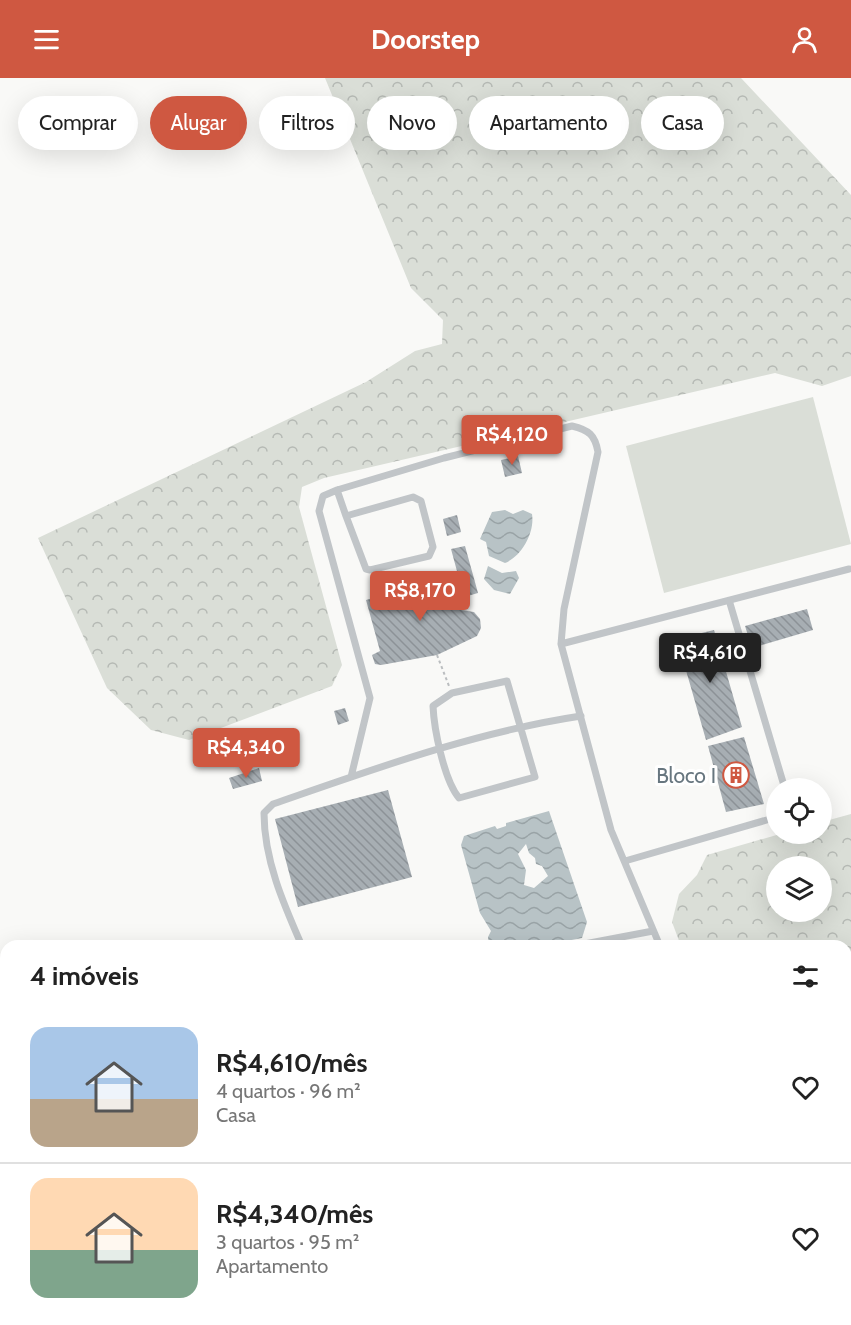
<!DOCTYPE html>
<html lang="pt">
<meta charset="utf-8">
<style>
:root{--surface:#fff;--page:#f6f6f6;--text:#222;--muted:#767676;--line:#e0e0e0;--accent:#cf5841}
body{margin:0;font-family:Cabin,sans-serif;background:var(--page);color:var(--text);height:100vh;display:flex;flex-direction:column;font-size:22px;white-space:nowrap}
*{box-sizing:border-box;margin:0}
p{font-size:20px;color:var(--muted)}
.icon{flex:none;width:33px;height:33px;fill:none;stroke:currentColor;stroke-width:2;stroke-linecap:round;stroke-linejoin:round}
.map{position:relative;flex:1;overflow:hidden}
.sheet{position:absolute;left:0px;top:862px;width:852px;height:386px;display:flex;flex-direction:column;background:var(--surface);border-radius:18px 18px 0 0;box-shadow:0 6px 24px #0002}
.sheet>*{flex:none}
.top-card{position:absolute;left:18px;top:18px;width:816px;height:54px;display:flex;gap:12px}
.buttons{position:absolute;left:766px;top:700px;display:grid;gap:12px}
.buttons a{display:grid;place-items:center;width:66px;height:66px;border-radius:50%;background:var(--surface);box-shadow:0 6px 24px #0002;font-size:30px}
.price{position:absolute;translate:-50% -51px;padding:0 14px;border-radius:6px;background:var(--accent);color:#fff;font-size:20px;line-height:39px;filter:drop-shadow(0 2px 3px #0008)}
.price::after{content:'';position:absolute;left:50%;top:36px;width:18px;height:14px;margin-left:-9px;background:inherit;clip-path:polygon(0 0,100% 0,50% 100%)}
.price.current{background:#222;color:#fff}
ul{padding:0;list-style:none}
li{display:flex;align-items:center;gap:18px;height:150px;padding:0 30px}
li+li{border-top:2px solid var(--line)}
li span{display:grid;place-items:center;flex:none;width:168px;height:120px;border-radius:18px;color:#555}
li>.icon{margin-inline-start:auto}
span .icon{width:72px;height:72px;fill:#fffc;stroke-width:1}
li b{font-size:26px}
h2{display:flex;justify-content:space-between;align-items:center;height:72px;padding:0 30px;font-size:26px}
.pill{padding:0 21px;border-radius:27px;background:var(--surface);box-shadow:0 6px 24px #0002;font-size:21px;line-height:54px}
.pill.current{background:var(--accent);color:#fff}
header{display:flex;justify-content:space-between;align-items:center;height:78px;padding:0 30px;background:var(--accent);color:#fff;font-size:27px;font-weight:800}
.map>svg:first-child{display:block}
.built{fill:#e7e8e7}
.forest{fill:url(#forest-crowns);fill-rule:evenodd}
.park{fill:#daded7}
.water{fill:url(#water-waves);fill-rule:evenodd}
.building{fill:url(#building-back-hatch)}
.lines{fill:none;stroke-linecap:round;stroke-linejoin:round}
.path{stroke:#bbbec0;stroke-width:2;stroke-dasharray:3 3;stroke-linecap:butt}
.lane{stroke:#c1c5c8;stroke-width:7}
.labels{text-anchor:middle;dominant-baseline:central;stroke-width:6;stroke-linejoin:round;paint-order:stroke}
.poi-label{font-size:21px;fill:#67767f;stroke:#fff;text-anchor:end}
</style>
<header><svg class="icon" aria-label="menu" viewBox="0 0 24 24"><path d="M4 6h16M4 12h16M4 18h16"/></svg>Doorstep<svg class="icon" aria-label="person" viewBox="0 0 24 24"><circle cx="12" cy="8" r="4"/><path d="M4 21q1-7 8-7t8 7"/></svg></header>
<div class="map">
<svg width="851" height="1247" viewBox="0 0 851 1247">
<defs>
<pattern id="forest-crowns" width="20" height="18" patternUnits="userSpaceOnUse" patternTransform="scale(1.5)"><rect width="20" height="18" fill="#daded7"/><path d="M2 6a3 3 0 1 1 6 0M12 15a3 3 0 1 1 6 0" fill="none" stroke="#b5b9b4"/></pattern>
<pattern id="water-waves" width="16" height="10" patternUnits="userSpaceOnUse" patternTransform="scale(1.5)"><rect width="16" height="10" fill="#b8c3c6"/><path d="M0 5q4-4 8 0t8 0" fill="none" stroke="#99a3a6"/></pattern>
<pattern id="building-back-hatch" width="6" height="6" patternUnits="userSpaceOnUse" patternTransform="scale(1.5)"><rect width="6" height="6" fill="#a7aeb3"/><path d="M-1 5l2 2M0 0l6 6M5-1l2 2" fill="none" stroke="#8c9297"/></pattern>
</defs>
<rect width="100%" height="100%" fill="#f9f9f7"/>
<path class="built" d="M851,998V1247H374L376,1242H846V999Z"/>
<path class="forest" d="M325,0H741L851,117V298L822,308L775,295L324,400L302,409L299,429L342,587L332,608L189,662L151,652L107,610L38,460L366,304L415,273L442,266L443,242L411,210Z
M851,736V998L846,999V868H681L672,844L679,816L697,797L707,777L780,756H822V744ZM777,789H822V834H777Z
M6,1052V1242H376L374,1247H2L0,1056Z"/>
<path class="park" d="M813,319L851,466L664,515L626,368Z"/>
<path class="water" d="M505,432L513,436L523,432L532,436C535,454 522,478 505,485L489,478L486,464L480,461L492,434Z
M488,488L502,495L516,493L519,500L510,516L494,512L484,501Z
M549,733L587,844L582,860L540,868H489L488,859L491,853L480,835L461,767L464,758L495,748L497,751L506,748V745ZM526,766L529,775L535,780L536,786L542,788L548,798L534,810L524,807L526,792L518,776Z"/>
<path class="building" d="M518,378L522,395L505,399L501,382Z
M457,437L461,454L447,458L443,441Z
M465,468L478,515L464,519L451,471Z
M447,500L453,501L461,532L474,534L480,541L481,550L477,558L437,577L381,587L375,586L372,577L380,573L366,522Z
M807,531L813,552L752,570L745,548Z
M714,552L742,649L706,662L677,561Z
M345,630L349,643L338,647L334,633Z
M744,659L764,726L726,734L708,668Z
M259,690L262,703L233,711L229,700Z
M388,712L412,799L298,829L275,741Z
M851,1008V1053L846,1054V1010Z
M617,1242H639L641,1247H620Z
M655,1242H678L681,1247H658Z
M695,1242H761L764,1247H692L696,1245Z"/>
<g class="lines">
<path class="path" d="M437,577L449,608"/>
<path class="lane" d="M337,412L323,418L319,433L370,620L351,699
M413,419L421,423L433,469L429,478L370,492L366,491L346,438Z
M346,438L337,412L444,380L572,348C589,352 595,357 598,374L564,531L561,566L611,752L660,868
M729,522L785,711
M561,566L849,491
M507,603L535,699L459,720C444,702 434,651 433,628L452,615Z
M625,783L777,739
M302,868C284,827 264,782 264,735L273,726C374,691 475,654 581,638
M574,868L653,853
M846,1075L851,1073
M846,1227L851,1237
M474,1242L478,1247"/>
</g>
<defs>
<g id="building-ring" transform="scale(1.35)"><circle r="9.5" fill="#fff" stroke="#cf5841" stroke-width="1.5"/><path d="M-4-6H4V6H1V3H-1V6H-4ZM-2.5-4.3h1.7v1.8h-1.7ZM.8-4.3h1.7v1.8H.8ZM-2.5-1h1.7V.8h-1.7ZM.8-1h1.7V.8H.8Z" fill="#cf5841"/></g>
</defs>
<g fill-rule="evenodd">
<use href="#building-ring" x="736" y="697"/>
</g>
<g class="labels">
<g class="poi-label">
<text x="716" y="697">Bloco I</text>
</g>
</g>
</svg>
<div class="buttons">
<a><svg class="icon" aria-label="locate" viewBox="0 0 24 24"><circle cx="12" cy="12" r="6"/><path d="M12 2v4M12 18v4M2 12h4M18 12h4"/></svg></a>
<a><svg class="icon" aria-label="layers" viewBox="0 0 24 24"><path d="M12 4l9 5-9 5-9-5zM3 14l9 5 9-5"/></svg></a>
</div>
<b class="price" style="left:512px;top:388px">R$4,120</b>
<b class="price" style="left:420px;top:544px">R$8,170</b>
<b class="price current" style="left:710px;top:606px">R$4,610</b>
<b class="price" style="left:246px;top:701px">R$4,340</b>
<div class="top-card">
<a class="pill">Comprar</a>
<a class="pill current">Alugar</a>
<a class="pill">Filtros</a>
<a class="pill">Novo</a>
<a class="pill">Apartamento</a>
<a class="pill">Casa</a>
</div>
<section class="sheet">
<h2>4 imóveis<svg class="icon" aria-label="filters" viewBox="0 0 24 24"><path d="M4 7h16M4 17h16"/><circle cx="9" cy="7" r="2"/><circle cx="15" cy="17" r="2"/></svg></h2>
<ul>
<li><span style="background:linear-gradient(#a9c7e8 60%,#b9a48a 0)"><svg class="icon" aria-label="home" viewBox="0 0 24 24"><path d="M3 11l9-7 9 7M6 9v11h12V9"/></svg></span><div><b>R$4,610/mês</b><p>4 quartos · 96 m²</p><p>Casa</p></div><svg class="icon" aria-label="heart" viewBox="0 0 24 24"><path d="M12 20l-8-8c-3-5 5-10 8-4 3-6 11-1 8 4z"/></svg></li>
<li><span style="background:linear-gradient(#ffd9b3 60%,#7fa58c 0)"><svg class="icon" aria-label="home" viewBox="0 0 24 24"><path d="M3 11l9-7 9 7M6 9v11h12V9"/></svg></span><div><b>R$4,340/mês</b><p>3 quartos · 95 m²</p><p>Apartamento</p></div><svg class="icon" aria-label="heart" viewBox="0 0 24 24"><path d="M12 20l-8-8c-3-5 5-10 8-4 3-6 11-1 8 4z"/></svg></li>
</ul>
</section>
</div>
